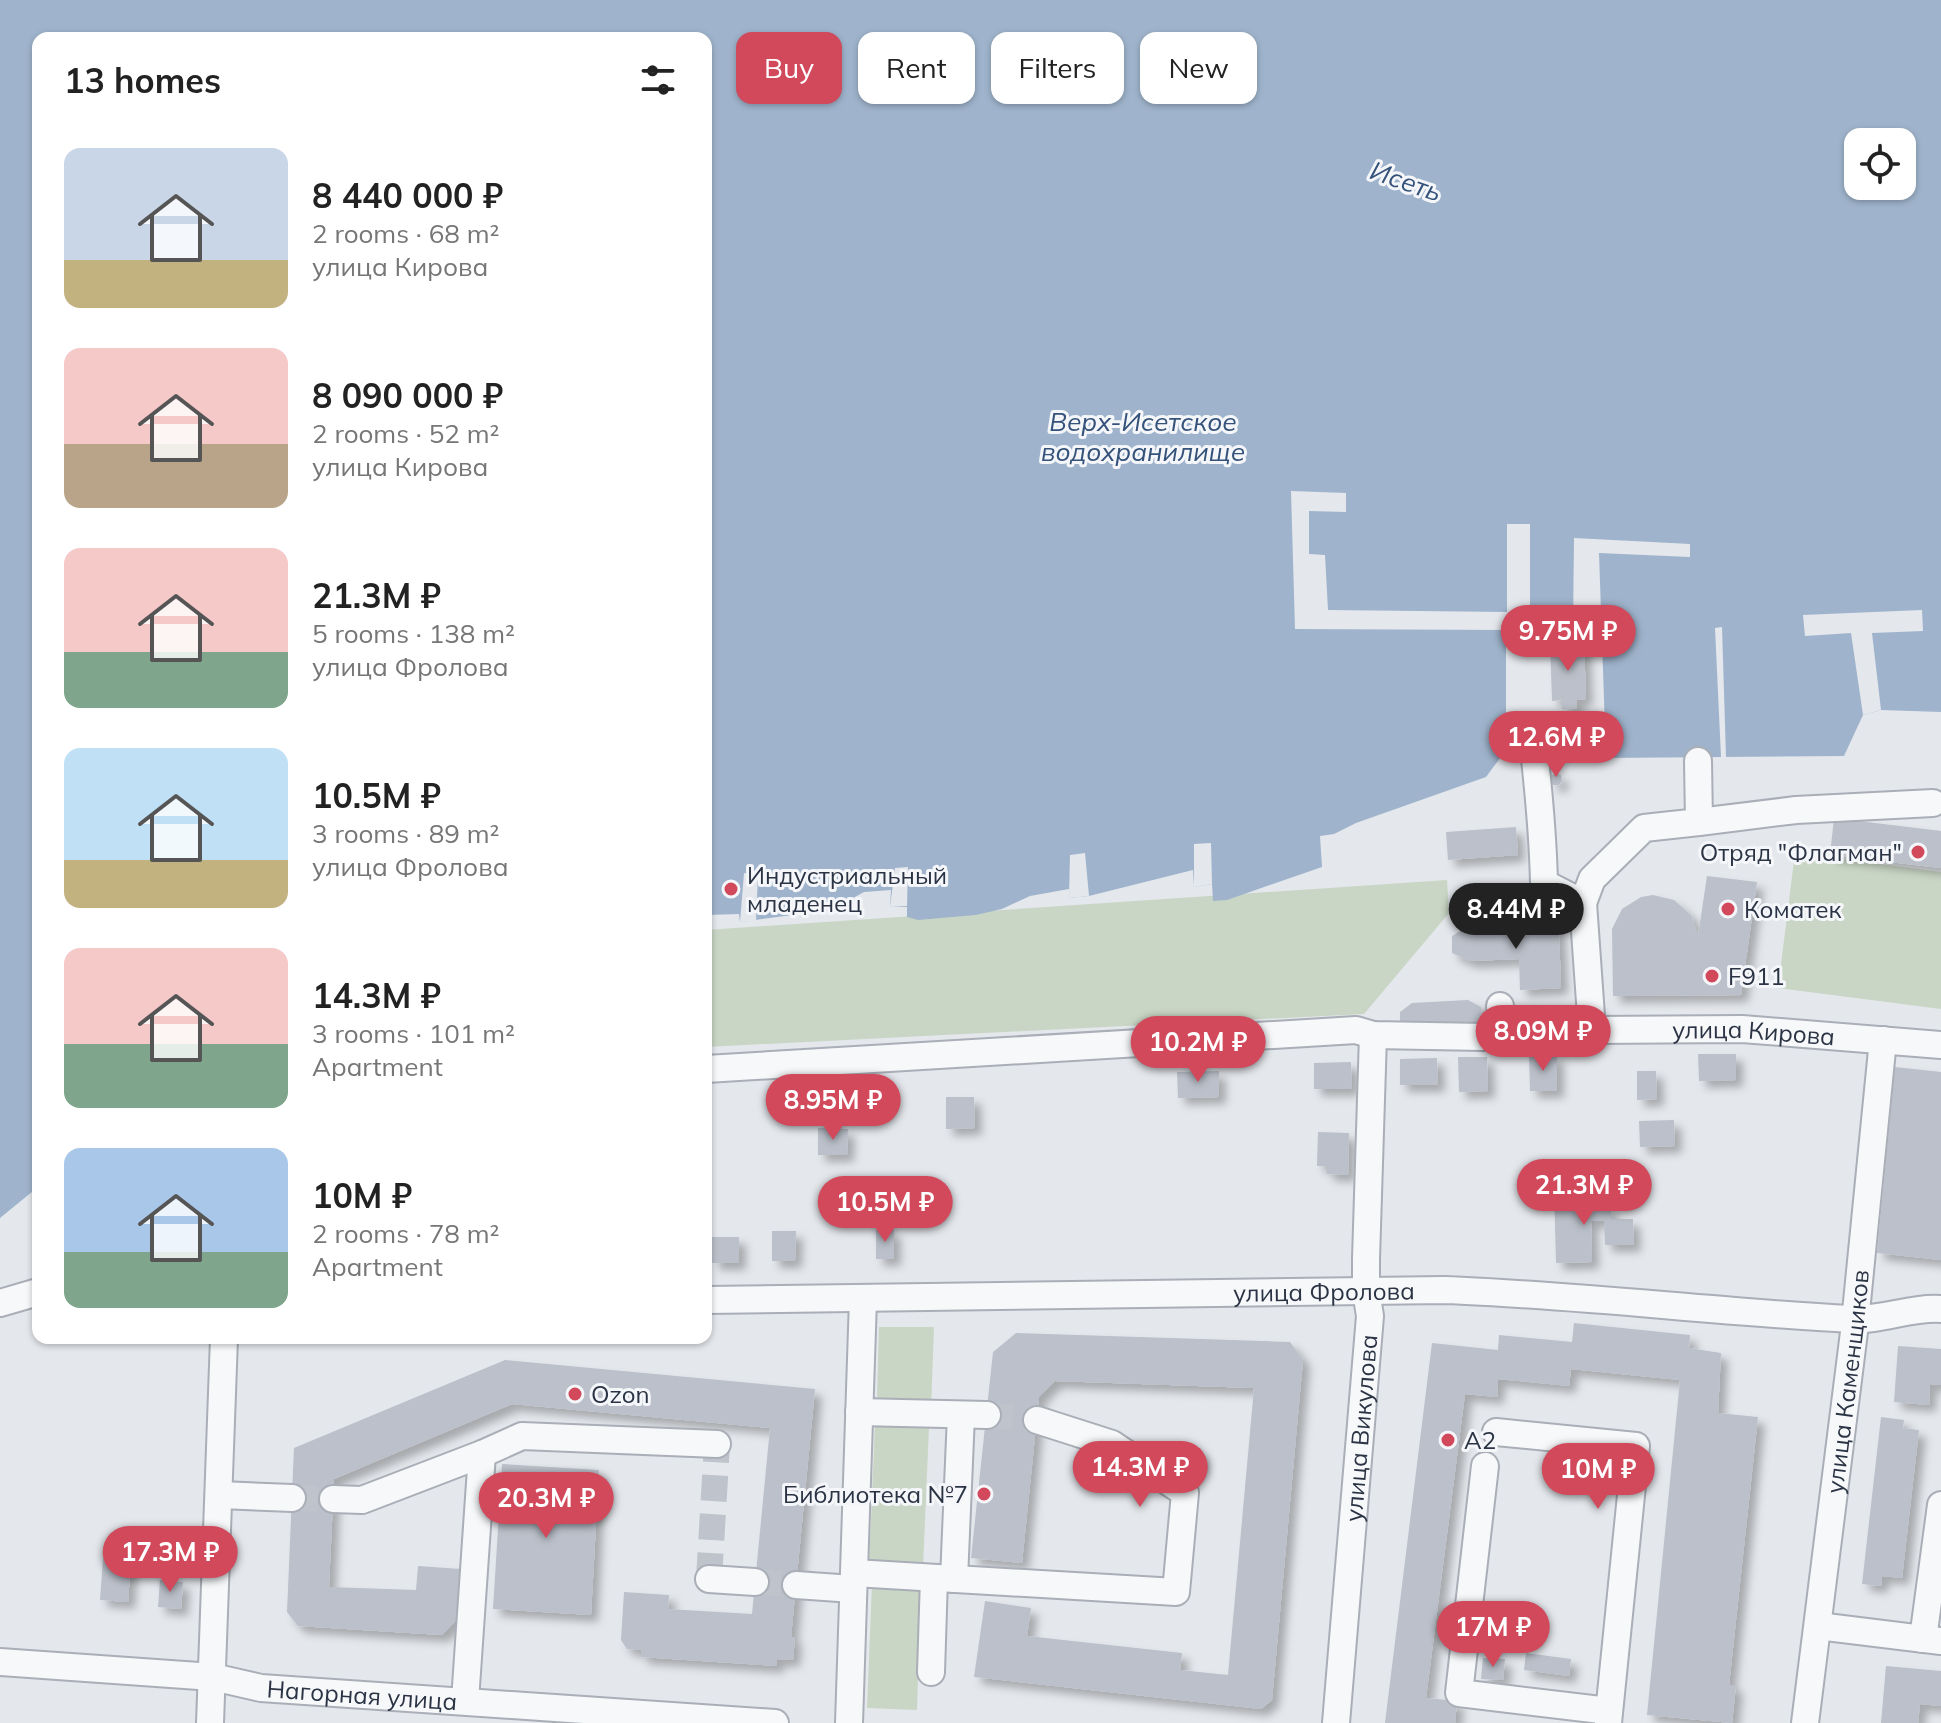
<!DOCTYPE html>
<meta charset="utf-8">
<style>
:root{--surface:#fff;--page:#f6f6f6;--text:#222;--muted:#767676;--accent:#d1495b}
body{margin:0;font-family:Mulish,sans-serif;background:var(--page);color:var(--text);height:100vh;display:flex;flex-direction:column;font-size:30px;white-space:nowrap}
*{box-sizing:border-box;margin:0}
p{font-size:26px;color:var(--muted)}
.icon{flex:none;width:44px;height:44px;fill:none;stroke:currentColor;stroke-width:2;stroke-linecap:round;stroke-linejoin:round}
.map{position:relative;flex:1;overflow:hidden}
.drawer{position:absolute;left:32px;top:32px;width:680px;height:1312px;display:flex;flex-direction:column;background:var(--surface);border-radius:16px;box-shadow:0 2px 6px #0004}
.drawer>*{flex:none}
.guide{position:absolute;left:736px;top:32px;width:760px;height:72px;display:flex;gap:16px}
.buttons{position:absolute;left:1844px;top:128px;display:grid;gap:16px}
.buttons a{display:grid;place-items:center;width:72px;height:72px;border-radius:16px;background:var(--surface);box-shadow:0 2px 6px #0004;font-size:40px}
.price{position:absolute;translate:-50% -68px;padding:0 18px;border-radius:28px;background:var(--accent);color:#fff;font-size:26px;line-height:52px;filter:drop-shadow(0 2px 4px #0008)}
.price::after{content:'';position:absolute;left:50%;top:48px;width:24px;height:18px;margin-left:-12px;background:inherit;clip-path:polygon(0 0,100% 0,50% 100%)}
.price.active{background:#222;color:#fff}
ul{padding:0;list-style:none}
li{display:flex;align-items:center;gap:24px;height:200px;padding:0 32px}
li span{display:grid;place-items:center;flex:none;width:224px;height:160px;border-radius:16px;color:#555}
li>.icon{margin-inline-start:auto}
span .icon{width:96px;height:96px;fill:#fffc;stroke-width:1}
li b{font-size:34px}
h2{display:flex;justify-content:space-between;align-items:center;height:96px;padding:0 32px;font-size:34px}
.pill{padding:0 28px;border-radius:16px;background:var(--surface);box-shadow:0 2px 6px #0004;font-size:28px;line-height:72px}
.pill.active{background:var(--accent);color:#fff}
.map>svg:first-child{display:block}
.green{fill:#c9d6c5}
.water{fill:#9fb4cc;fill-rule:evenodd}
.pier{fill:#e4e7ec}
.building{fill:#bbc0ca;filter:url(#shadow)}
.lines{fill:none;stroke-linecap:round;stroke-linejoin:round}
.minor-tunnel{stroke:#bfc3cb;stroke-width:26;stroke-dasharray:26 13;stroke-linecap:butt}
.minor-casing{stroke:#a9aeb7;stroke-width:30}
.minor{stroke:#f7f8fa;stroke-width:26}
.poi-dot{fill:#d1495b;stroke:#f4f6f9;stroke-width:3}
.labels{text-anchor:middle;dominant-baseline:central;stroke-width:6;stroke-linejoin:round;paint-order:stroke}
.poi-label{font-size:24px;fill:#2b3445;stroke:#f4f6f9;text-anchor:start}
.street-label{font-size:24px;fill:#2b3445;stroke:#f4f6f9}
.water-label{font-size:26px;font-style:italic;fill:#34527a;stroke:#f4f6f9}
</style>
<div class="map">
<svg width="1941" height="1723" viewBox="0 0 1941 1723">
<defs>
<filter id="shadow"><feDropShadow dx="7" dy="7" stdDeviation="4" flood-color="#0004"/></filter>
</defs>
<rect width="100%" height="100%" fill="#e4e7ec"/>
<path class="green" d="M1795,853L1941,872V1009L1778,988Z
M1447,880L1449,913L1364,1014L706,1047V930Z
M879,1327H934L931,1409L889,1408L877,1399Z
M875,1425L929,1427L923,1568L869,1565Z
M872,1584L921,1586L917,1710L867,1708Z"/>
<path class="water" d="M0,0H1941V712L1881,710L1863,715L1844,756L1606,758L1506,750L1486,777L1356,823L1334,834L1320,836L1322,867L1227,900L1213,901L1212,884L1194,887L1193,870L1089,896L1069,898V889L1030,896L1002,909L976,915L918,920L907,917V907H890L891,890L864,892L831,910L740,922L739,914L706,915V38H38V1187L0,1218ZM1858,142H1902V186H1858Z"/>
<path class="pier" d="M1291,491L1346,493V512L1309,511V554L1325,555L1328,610L1507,612V524H1530V628L1573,629L1574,538L1690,544V557L1599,553L1606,758L1506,749V630L1295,629Z
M1922,610L1923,631L1872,633L1881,710L1863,715L1851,633L1805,636L1803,615Z
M1722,627L1726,757H1721L1715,628Z
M1211,843L1212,884L1194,887V844Z
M1085,853L1089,896L1069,898L1070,855Z
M908,867L907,906L890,907L895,868Z
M744,873L758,874L756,921L740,922Z"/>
<path class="building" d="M1584,641L1586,699L1577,700V708L1562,709V700L1552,701L1550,642Z
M1557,773L1561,775L1562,781L1559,785H1553L1550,780L1552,775Z
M1834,818L1941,831V868L1830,855Z
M1516,827L1518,855L1448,860L1446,832Z
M1707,876L1757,882L1741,995L1613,996L1612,929L1622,909L1641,897L1653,895L1674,900L1691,915L1698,936Z
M1544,924L1559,931L1561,988L1520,990L1519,959L1470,961L1452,953V936L1467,927Z
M1468,1000L1481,1007L1482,1023L1471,1029L1400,1026V1012L1412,1003Z
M1698,1054H1736V1080L1699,1081Z
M1529,1055H1557V1091H1530Z
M1458,1057H1487L1488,1091L1459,1092Z
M1437,1058L1438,1085H1400V1059Z
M1351,1062L1352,1089H1314V1063Z
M1895,1067L1941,1072V1260L1877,1253Z
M1219,1071V1097L1178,1098L1177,1072Z
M1637,1071H1656L1657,1099L1637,1100Z
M946,1097H974L975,1128L946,1129Z
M1674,1120L1675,1146L1640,1147L1639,1121Z
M818,1128L848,1129L847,1155H818Z
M1318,1132L1349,1133L1348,1175L1327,1174V1166H1317Z
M1580,1186L1581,1207H1611V1219H1633L1634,1245H1605L1604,1221H1591L1592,1262L1556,1263L1554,1187Z
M876,1230H894V1259H876Z
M772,1231H796L795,1261H772Z
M712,1237H739V1263H712Z
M1574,1323L1690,1335L1689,1348L1721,1353L1718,1413L1758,1417L1729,1685H1736L1732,1723L1647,1715L1680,1380L1571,1369L1569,1386L1498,1379L1497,1397L1465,1394L1426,1698L1457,1701L1455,1723H1385L1432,1343L1498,1350L1499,1335L1572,1342Z
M1016,1333L1290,1342L1303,1360L1272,1700L1261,1709L974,1677L985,1601L1031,1608L1027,1636L1182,1653L1180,1670L1228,1675L1254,1388L1055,1381L1039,1397L1022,1563L971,1558L993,1352Z
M1898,1346L1941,1349V1385L1930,1384L1929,1405L1894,1402Z
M505,1360L815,1389L791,1637H795L793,1660L777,1659V1666L641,1657V1650L627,1649L621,1640L624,1592L669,1595L668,1609L752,1614L770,1428L512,1404L334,1479L329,1587L416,1590L418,1566L461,1569L458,1618L442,1635L298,1626L287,1612L294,1448Z
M1881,1417L1904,1420L1903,1428L1919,1430L1902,1578L1882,1576L1881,1586L1862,1584Z
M1551,1441L1574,1444L1573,1460L1549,1458Z
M1161,1448L1202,1451L1201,1469L1159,1465Z
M502,1464L599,1470L591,1615L493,1609Z
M103,1558L131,1560L128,1602L100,1600Z
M160,1580L183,1582L181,1609L158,1607Z
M1526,1653L1571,1659L1569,1676L1524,1670Z
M1483,1658L1505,1659L1503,1680L1481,1679Z
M1886,1666L1941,1671V1706L1920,1704L1918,1723H1881Z"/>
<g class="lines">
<path class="minor-tunnel" d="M987,1415L1037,1420
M292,1498L333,1499
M709,1579L717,1444
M755,1582L796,1585"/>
<g class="minor-casing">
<g id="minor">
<path d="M1534,750C1539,795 1543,838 1544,883L1583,903L1592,1030"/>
<path d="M1699,822L1796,810L1933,803"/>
<path d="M1583,903L1592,879L1644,828L1699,822L1698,761"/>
<path d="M1500,1006L1502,1034"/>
<path id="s1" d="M706,1069L1356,1030L1373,1035L1483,1037L1502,1034L1592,1030L1742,1029L1941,1045"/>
<path id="s2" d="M706,1300L1444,1290C1580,1295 1715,1312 1851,1319C1881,1321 1910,1307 1941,1309"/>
<path d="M0,1303L38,1292"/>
<path d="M859,1412L987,1415"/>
<path d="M1496,1432L1636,1446L1608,1723"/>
<path d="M1485,1466L1459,1693L1609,1711"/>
<path d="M220,1495L292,1498"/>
<path d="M333,1499L362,1500L482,1454"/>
<path d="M854,1573L1176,1592L1185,1493L1112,1444L1037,1420"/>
<path d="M709,1579L755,1582"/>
<path d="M954,1579L961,1415"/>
<path d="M796,1585L853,1589"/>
<path d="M1818,1626L1941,1641"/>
<path d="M1923,1639L1941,1505"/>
<path id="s3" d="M0,1662L213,1677L261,1688L775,1723"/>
<path d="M931,1672L934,1578"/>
<path d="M465,1701L482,1454L522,1436L717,1444"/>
<path d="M210,1723L224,1338"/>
<path d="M849,1723L863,1299"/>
<path id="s4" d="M1336,1723L1370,1316L1366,1291V1259L1373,1035"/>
<path id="s5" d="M1805,1723L1854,1332L1883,1040"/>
</g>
</g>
<use href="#minor" class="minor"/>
</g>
<g class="poi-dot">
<circle cx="1918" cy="852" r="8"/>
<circle cx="731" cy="889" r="8"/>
<circle cx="1728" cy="909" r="8"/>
<circle cx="1712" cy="976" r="8"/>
<circle cx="575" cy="1394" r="8"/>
<circle cx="1448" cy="1440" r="8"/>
<circle cx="984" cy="1494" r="8"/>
</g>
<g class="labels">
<g class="poi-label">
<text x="1902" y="852" text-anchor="end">Отряд "Флагман"</text>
<text x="747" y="875">Индустриальный<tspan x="747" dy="28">младенец</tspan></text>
<text x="1744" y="909">Коматек</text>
<text x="1728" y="976">F911</text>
<text x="591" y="1394">Ozon</text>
<text x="1464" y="1440">А2</text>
<text x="968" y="1494" text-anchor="end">Библиотека №7</text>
</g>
<g class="street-label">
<text stroke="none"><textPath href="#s1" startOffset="1050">улица Кирова</textPath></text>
<text stroke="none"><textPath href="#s2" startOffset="618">улица Фролова</textPath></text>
<text stroke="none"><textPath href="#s5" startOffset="344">улица Каменщиков</textPath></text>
<text stroke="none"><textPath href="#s4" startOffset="296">улица Викулова</textPath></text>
<text stroke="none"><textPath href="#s3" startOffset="364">Нагорная улица</textPath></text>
</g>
<g class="water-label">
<text transform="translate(1406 181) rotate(19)">Исеть</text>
<text x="1143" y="421">Верх-Исетское<tspan x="1143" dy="30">водохранилище</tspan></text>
</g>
</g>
</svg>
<div class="buttons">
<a><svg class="icon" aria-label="locate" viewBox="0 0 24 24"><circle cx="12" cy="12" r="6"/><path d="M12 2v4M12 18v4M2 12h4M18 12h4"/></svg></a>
</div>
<b class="price" style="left:1568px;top:673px">9.75M ₽</b>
<b class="price" style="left:1556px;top:779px">12.6M ₽</b>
<b class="price active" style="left:1516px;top:951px">8.44M ₽</b>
<b class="price" style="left:1543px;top:1073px">8.09M ₽</b>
<b class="price" style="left:1198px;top:1084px">10.2M ₽</b>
<b class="price" style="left:833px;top:1142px">8.95M ₽</b>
<b class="price" style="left:1584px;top:1227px">21.3M ₽</b>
<b class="price" style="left:885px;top:1244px">10.5M ₽</b>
<b class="price" style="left:1140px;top:1509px">14.3M ₽</b>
<b class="price" style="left:1598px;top:1511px">10M ₽</b>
<b class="price" style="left:546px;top:1540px">20.3M ₽</b>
<b class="price" style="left:170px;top:1594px">17.3M ₽</b>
<b class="price" style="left:1493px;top:1669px">17M ₽</b>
<div class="guide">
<a class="pill active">Buy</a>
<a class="pill">Rent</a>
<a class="pill">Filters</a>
<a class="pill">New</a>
</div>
<section class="drawer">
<h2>13 homes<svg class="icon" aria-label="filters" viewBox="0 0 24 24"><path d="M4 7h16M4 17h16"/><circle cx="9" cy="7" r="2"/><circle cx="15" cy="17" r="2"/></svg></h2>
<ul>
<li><span style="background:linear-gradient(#c9d6e8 70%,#c2b280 0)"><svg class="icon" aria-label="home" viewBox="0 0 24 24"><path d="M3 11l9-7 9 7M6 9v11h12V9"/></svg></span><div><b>8 440 000 ₽</b><p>2 rooms · 68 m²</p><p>улица Кирова</p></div></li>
<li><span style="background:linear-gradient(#f6c9c9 60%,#b9a48a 0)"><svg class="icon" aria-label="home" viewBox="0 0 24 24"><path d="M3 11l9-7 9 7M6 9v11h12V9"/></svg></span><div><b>8 090 000 ₽</b><p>2 rooms · 52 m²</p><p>улица Кирова</p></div></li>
<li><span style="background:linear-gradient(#f6c9c9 65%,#7fa58c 0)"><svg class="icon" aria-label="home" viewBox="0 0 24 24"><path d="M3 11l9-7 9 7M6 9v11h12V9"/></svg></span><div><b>21.3M ₽</b><p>5 rooms · 138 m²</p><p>улица Фролова</p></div></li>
<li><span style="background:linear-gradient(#bfe0f5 70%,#c2b280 0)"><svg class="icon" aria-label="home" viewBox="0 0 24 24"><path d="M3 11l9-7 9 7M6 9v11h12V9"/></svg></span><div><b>10.5M ₽</b><p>3 rooms · 89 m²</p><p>улица Фролова</p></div></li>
<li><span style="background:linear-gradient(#f6c9c9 60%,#7fa58c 0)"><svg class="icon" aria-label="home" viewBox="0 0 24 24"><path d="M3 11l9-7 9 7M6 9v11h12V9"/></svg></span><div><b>14.3M ₽</b><p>3 rooms · 101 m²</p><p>Apartment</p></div></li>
<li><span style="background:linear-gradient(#a9c7e8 65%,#7fa58c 0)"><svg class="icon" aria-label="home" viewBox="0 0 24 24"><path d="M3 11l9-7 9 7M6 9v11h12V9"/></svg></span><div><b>10M ₽</b><p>2 rooms · 78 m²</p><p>Apartment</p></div></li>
</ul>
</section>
</div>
